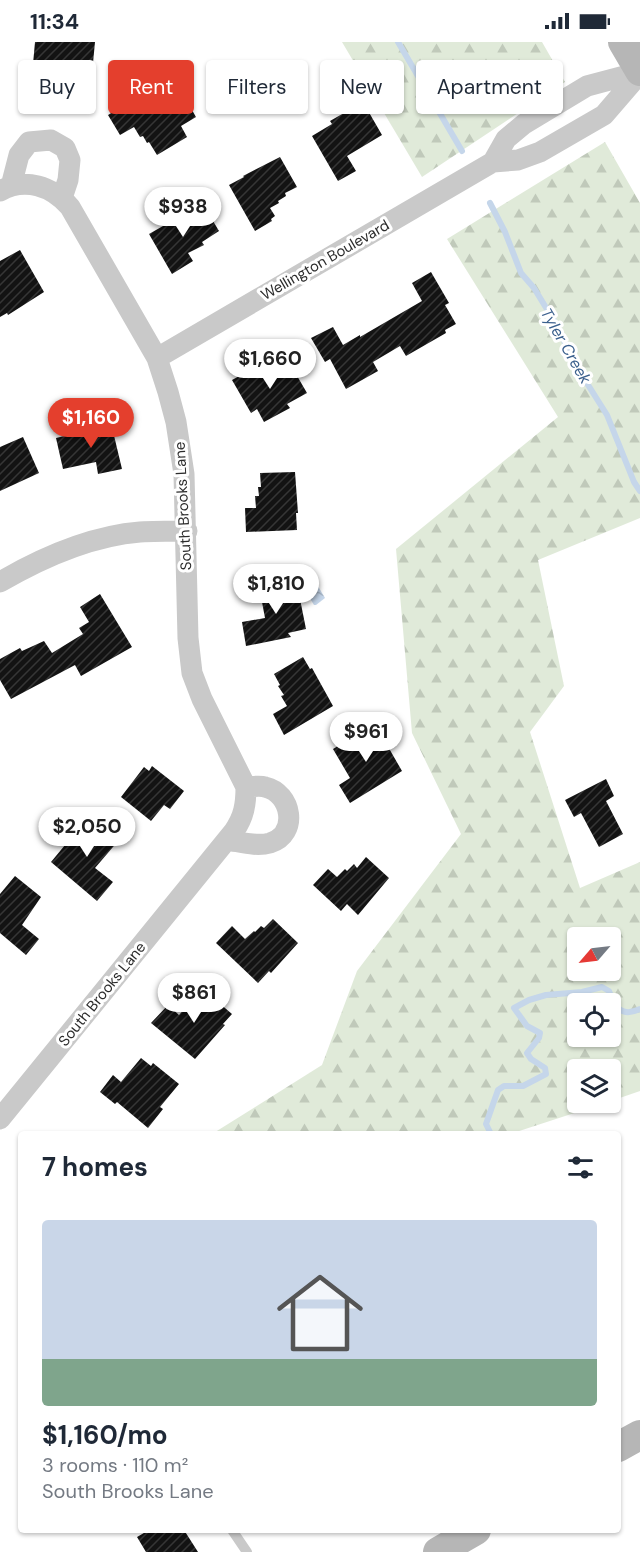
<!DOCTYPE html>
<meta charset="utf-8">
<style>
:root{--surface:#fff;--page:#f2f2f3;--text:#1f2937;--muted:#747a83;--line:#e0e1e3;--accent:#e43f2d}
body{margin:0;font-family:"DM Sans",sans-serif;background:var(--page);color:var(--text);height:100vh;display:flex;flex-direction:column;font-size:22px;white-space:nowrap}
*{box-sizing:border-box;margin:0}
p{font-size:20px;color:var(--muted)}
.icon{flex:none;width:33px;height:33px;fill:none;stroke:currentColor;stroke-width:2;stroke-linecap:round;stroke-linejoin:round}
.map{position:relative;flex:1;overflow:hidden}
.side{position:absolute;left:18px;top:1089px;width:603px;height:402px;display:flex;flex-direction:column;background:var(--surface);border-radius:6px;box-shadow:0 2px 4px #0004}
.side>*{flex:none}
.top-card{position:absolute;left:18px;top:18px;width:604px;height:54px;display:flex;gap:12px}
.needle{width:39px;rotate:242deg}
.tools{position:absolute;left:567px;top:885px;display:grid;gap:12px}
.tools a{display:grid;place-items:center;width:54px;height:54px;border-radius:6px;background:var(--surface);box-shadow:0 2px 4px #0004;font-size:30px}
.price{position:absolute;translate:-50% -51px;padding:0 14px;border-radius:21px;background:#fff;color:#222;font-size:20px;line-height:39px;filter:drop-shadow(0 2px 3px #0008)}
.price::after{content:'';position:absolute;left:50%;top:36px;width:18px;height:14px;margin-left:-9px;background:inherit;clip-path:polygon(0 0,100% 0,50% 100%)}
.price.current{background:var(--accent);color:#fff}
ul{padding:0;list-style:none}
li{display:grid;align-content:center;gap:12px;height:318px;padding:0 24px}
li+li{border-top:2px solid var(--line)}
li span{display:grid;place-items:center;height:186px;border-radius:6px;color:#555}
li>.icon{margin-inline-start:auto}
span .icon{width:108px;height:108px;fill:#fffc;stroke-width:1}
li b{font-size:26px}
h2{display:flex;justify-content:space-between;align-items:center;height:72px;padding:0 24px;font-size:26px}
.pill{padding:0 21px;border-radius:6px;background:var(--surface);box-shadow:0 2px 4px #0004;font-size:21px;line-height:54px}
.pill.current{background:var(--accent);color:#fff}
.status{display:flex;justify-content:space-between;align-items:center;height:42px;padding:0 30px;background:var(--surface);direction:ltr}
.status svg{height:16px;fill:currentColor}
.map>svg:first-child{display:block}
.forest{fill:url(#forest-firs);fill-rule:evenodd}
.water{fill:url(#water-ripples)}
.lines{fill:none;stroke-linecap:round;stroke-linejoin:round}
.stream{stroke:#c5d6ea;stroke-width:6}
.building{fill:url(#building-hatch)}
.service{stroke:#c9c9c9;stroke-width:10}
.minor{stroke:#c9c9c9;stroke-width:21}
.secondary{stroke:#b6b6b6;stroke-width:30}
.labels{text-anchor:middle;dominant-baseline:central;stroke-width:6;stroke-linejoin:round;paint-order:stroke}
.street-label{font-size:15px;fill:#2c2c2c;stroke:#fff}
.water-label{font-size:16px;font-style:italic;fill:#3b608d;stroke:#fff}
</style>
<div class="status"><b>11:34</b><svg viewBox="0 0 49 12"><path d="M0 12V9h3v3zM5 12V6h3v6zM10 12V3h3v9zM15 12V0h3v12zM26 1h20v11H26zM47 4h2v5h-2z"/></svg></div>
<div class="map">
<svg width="640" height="1510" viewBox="0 0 640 1510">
<defs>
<pattern id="forest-firs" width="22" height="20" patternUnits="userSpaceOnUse" patternTransform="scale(1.5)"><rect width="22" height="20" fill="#e0ead9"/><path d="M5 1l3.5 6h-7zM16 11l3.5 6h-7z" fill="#c0c9ba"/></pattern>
<pattern id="water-ripples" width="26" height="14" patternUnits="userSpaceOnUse" patternTransform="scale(1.5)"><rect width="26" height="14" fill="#c5d6ea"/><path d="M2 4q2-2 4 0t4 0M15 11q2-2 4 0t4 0" fill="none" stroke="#a9b8c9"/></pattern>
<pattern id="building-hatch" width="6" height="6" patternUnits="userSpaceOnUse" patternTransform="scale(1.5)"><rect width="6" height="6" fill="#131313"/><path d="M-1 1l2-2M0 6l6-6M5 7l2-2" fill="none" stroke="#363636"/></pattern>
</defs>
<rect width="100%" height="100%" fill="#fff"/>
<path class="forest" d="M342,0H542L565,40L422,135Z
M605,100L640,161V476L538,518L564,644L530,690L580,846L640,820V1049L611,1059L610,1028H578V1060L605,1061L510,1092H212L322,1023L357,929L461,792L412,691L396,507L558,375L447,197ZM578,896H610V928H578ZM578,962H610V994H578Z"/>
<path class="water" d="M312,534L325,556L316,563H314L300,540L304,535Z"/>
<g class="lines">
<path class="stream" d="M398,0L462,109
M490,161L505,190L521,231L534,246L559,287L573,319L607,373L634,440L640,449
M491,1092L486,1082L498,1048L504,1044H523L546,1032L545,1026L531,1017L527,1011L539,996L540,991L527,984L514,966L529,958L546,953L582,950L602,945L609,949C615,965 621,976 640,967"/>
</g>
<path class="building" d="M35,0H95L93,21L84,20L83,23L53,21L52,35L32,33Z
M157,44L165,58L181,49L196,75L181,84L187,95L157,113L149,100L147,101L143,94L140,95L134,85L120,93L108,73Z
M363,60L382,93L347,114L356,129L338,139L312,94L332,82L330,79Z
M280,115L297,145L285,151L286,154L278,159L279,161L270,166L275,174L271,177L272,179L255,189L229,143L244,135L243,134Z
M204,164L219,189L202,200L204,203L188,211L193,219L172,232L149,192L191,168L192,171Z
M20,208L44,250L8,273L7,271L0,275V219Z
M431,230L449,261L445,263L456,282L445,288L446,291L406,314L400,304L373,320L378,329L346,347L330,317L325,320L311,296L333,285L343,303L360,293V295L422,259L412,241Z
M272,320L277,327L289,320L307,351L287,362L290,366L264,380L257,367L251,371L232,338L252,327L254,330Z
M111,381L122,427L98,432L96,420L63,427L56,396L89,388V386Z
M23,395L39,431L0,449V405Z
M295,430L298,471H296L297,488L246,490L245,466H256L255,454H259L258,445H261L260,431Z
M289,538L292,553L299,552L306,587L288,591L291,595L246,604L242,580L265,576L259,544Z
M100,552L132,605L81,634L75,623L11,657L0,638V617L20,606L22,609L44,599L52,611L83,592L79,586L89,580L80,565Z
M303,615L310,627L312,626L333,664L284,693L273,672L287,664L281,654L284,653L278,644L280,643L274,632Z
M375,682L402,729L350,761L339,743L350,736L333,707Z
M152,724L184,749L170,767L164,763L151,779L121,755L144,725L149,729Z
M606,737L614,754L606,759L623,792L599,805L581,771L574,775L565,758Z
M89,774L119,798L95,826L113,840L97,859L51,820Z
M366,815L389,836L358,873L347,862L341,869L313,843L328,827L337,835L345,827L347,829L354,822L357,826Z
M15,834L41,855L22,883L39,897L26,913L0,891V852Z
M273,877L298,901L271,931L269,929L258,941L216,901L232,884L245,897L254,889L255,890L261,884L264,886Z
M205,949L232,972L223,982L225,983L195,1017L151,981L168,963L179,973L186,965L188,967L195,959L196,960Z
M141,1016L151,1024L153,1021L179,1042L160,1065L163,1067L148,1086L117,1060L115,1062L100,1050L113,1033L121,1040Z
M149,1488H184L198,1510H146L137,1495Z"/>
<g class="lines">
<path class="service" d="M232,1488L247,1510"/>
<path class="minor" d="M493,120L506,97L524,82L587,44L640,30
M11,144L19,113L29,100L51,98L65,106L70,118L68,138L62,156
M0,149C25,135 52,144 70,165L157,316L168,350L176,380L184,432L188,596L192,631L202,657L246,745C246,762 244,775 234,789L0,1077
M157,316L493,120L518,118L540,110L604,73L640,31
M0,540C43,515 90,494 140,490C155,489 171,489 187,489
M227,798C241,800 256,805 270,801C299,792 292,751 265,745C259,743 252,745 246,745"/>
<path class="secondary" d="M623,0L640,29
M618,1405L640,1393
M438,1510L476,1488"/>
</g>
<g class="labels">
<g class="street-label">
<text transform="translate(325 218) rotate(-30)">Wellington Boulevard</text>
<text transform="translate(183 464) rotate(-93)">South Brooks Lane</text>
<text transform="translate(102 952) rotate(-51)">South Brooks Lane</text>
</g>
<g class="water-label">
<text transform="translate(566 304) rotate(60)">Tyler Creek</text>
</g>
</g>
</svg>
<div class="tools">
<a><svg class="needle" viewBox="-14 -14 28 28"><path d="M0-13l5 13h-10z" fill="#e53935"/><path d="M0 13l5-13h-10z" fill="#747a83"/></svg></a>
<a><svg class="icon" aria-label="locate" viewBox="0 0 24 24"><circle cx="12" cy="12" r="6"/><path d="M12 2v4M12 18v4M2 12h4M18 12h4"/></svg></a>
<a><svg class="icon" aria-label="layers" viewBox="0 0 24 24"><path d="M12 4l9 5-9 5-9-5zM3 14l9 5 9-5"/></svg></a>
</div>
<b class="price" style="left:183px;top:196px">$938</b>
<b class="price" style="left:270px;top:348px">$1,660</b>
<b class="price current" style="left:91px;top:407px">$1,160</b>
<b class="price" style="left:276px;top:573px">$1,810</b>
<b class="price" style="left:366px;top:721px">$961</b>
<b class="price" style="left:87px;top:816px">$2,050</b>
<b class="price" style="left:194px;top:982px">$861</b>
<div class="top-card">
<a class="pill">Buy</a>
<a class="pill current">Rent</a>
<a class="pill">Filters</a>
<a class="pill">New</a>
<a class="pill">Apartment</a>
</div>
<section class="side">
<h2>7 homes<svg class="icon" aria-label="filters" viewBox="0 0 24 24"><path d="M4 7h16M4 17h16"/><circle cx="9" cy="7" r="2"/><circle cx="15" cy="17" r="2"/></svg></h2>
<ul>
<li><span style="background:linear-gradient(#c9d6e8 75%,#7fa58c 0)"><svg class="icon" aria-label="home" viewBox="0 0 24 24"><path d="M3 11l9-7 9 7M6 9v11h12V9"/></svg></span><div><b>$1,160/mo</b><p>3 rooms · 110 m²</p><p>South Brooks Lane</p></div></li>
</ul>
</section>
</div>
